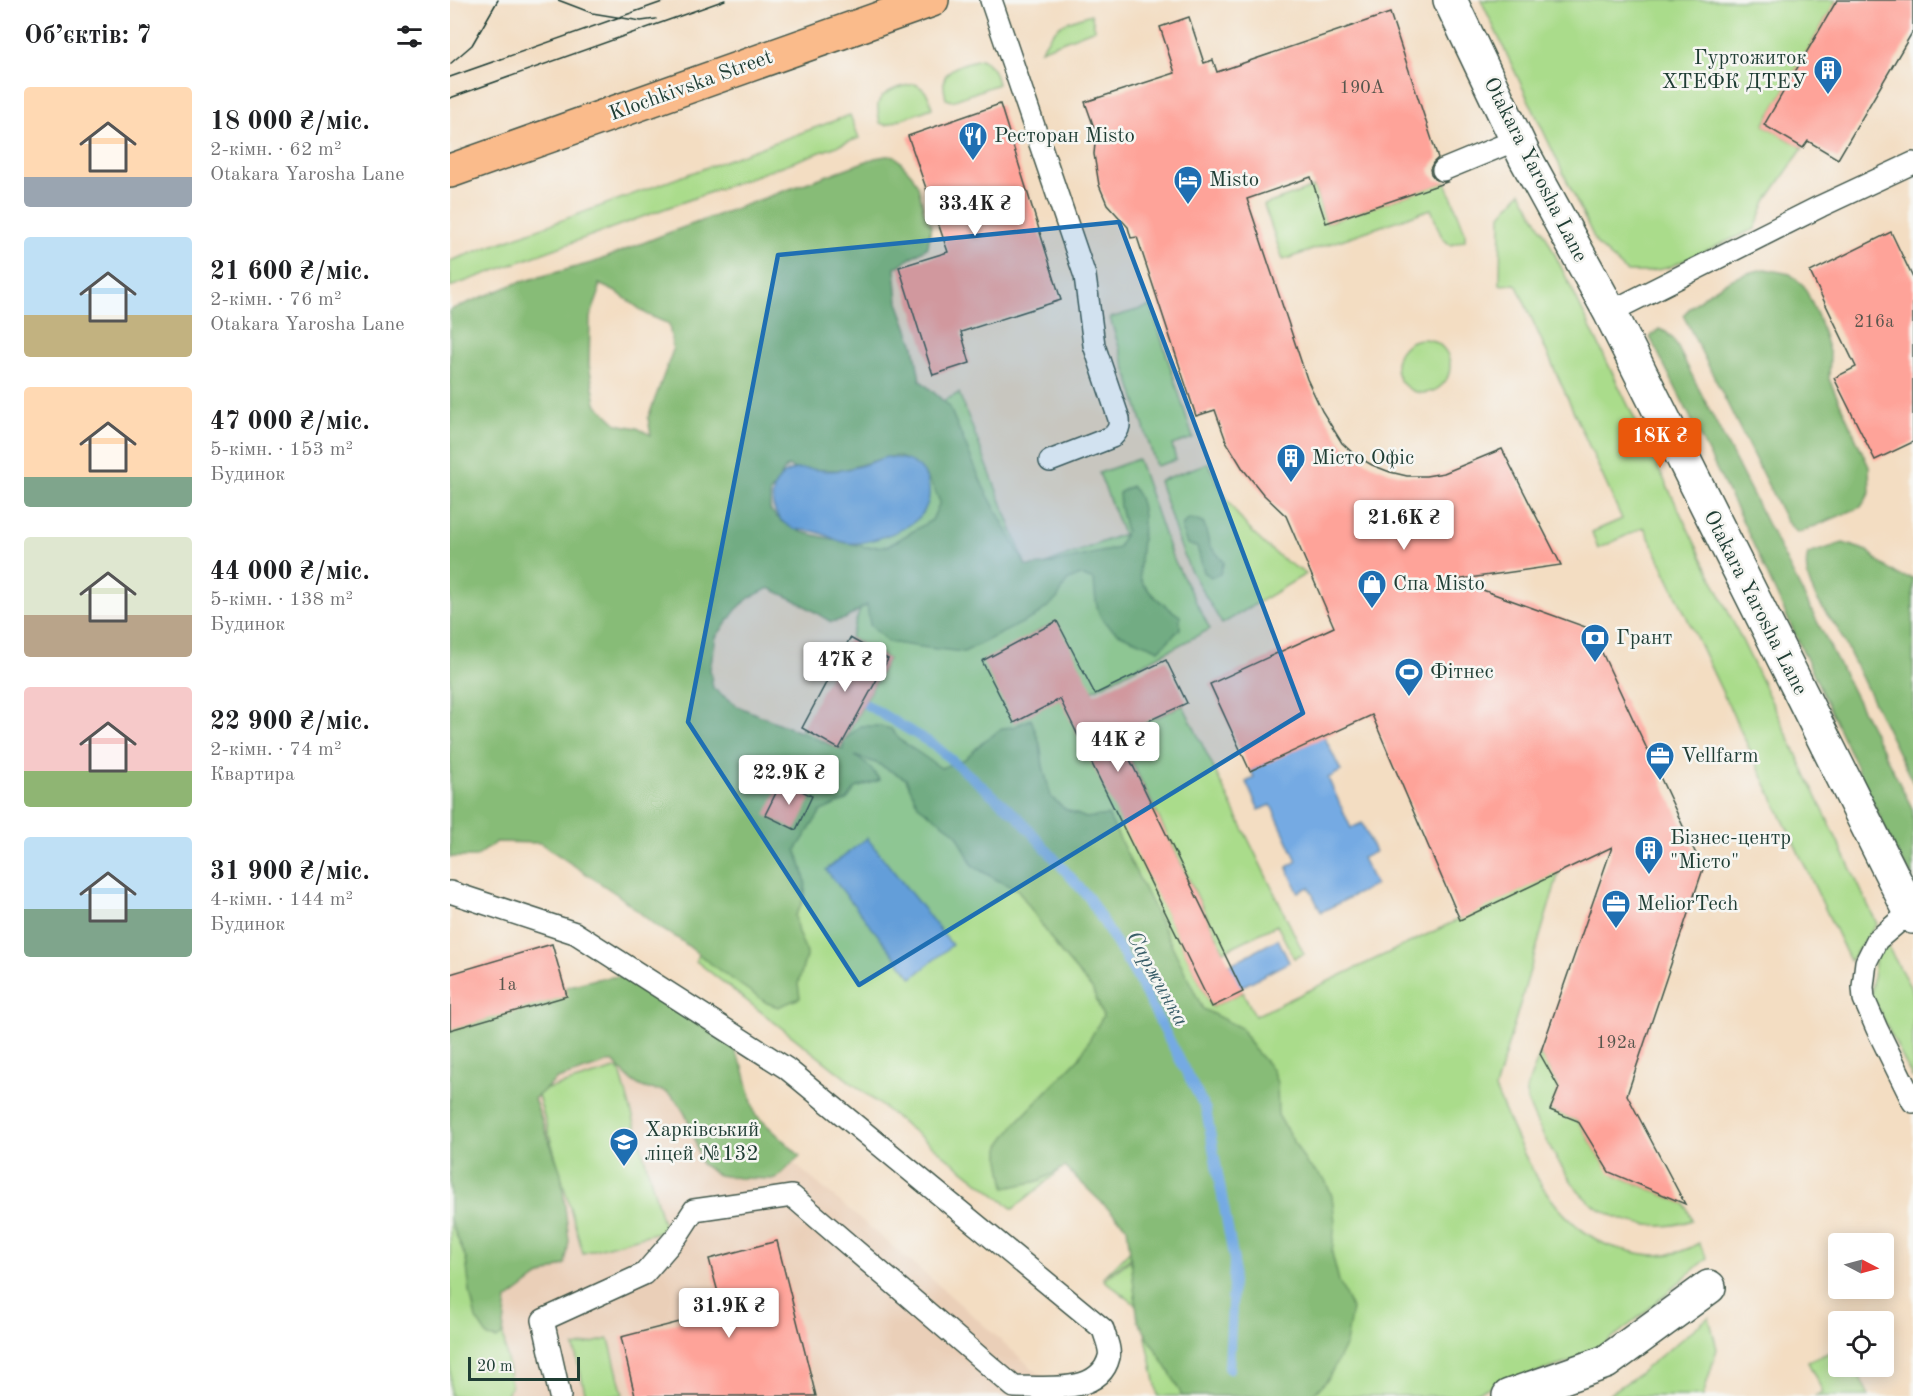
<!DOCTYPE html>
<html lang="uk">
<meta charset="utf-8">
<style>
:root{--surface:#fff;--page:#f6f6f6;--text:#202124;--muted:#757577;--accent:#ea580c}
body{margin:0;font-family:"Old Standard TT",serif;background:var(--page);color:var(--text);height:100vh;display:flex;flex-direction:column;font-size:22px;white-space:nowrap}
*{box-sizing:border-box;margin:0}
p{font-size:20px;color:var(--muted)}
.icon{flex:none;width:33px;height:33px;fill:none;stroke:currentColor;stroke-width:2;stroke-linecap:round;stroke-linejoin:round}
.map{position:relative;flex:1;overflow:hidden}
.details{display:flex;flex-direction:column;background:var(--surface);width:450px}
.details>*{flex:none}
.needle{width:39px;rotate:96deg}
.buttons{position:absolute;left:1378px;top:1233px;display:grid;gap:12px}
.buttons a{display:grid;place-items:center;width:66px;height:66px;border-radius:6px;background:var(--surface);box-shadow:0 3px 15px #0003;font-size:30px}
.scale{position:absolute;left:18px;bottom:15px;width:112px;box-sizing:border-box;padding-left:6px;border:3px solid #1f3d34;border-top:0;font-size:16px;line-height:21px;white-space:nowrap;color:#1f3d34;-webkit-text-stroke:4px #f6f6f2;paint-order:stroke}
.price{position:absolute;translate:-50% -51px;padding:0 14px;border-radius:6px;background:#fff;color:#222;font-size:20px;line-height:39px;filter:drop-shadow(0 2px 3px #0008)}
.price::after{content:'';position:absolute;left:50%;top:36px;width:18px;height:14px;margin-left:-9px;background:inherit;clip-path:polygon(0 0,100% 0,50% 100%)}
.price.current{background:var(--accent);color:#fff}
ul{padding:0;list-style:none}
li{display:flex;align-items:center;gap:18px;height:150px;padding:0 24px}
li span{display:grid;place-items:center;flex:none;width:168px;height:120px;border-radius:6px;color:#555}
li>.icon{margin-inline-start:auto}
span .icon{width:72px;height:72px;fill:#fffc;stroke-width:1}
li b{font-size:26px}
h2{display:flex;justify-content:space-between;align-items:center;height:72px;padding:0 24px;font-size:26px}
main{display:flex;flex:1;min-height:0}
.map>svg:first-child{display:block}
.built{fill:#eacfb8}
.green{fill:#aadc8b;stroke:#648c60;stroke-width:1.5}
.forest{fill:#87bc77;stroke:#537c56;stroke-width:1.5;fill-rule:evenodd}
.water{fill:#75aae3;stroke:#4a748c;stroke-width:1.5}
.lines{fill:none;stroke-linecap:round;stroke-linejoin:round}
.stream{stroke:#75aae3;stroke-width:10}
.building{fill:#fea399}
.service-casing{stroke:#3f5549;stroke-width:24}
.minor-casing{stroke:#3f5549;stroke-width:36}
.primary-casing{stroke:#3f5549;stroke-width:36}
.service{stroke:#fff;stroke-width:21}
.minor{stroke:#fff;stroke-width:33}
.primary{stroke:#fabb8b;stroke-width:33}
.tram{stroke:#1f3d34;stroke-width:1.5}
.marked{fill:#1f6fb2;fill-opacity:0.2;stroke:#1f6fb2;stroke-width:4.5;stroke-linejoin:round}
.labels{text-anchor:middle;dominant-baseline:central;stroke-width:5;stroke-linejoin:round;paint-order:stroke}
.number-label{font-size:18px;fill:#57564d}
.poi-label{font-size:21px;fill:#1f3d34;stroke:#f6f6f2;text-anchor:start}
.street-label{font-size:21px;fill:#1f3d34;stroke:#f6f6f2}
.water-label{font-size:22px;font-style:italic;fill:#395e69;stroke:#f6f6f2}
</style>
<main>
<section class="details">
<h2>Об’єктів: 7<svg class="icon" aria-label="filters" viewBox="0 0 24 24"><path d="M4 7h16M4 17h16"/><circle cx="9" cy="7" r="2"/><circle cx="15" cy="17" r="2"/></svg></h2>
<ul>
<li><span style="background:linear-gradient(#ffd9b3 75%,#9aa5b1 0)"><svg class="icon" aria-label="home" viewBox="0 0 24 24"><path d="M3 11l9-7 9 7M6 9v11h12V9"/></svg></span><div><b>18 000 ₴/міс.</b><p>2-кімн. · 62 m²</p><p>Otakara Yarosha Lane</p></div></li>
<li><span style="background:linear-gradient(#bfe0f5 65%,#c2b280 0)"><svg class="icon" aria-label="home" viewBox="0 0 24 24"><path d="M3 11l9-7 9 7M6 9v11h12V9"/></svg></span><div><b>21 600 ₴/міс.</b><p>2-кімн. · 76 m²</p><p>Otakara Yarosha Lane</p></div></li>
<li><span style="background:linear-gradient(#ffd9b3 75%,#7fa58c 0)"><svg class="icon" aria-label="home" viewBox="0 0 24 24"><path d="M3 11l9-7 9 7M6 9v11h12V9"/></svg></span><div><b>47 000 ₴/міс.</b><p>5-кімн. · 153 m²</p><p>Будинок</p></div></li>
<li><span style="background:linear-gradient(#dfe7d0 65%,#b9a48a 0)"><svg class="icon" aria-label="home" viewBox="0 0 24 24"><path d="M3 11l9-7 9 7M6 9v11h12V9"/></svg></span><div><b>44 000 ₴/міс.</b><p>5-кімн. · 138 m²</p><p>Будинок</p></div></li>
<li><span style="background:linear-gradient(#f6c9c9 70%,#8fb573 0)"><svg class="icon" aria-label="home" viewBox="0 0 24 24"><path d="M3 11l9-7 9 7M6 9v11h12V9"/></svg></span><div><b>22 900 ₴/міс.</b><p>2-кімн. · 74 m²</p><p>Квартира</p></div></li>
<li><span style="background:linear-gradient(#bfe0f5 60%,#7fa58c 0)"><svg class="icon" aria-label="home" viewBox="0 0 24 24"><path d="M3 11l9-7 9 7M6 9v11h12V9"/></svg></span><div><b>31 900 ₴/міс.</b><p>4-кімн. · 144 m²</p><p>Будинок</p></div></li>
</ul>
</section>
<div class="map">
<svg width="1463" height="1396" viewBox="0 0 1463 1396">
<rect width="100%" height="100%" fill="#f6f6f2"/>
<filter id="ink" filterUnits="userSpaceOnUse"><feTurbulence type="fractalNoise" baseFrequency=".0167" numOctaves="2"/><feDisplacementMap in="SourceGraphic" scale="12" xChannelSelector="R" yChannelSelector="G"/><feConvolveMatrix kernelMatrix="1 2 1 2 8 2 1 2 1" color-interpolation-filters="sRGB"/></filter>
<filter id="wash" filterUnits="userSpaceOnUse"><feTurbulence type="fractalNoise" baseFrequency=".008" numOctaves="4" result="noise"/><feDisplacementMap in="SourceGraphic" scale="24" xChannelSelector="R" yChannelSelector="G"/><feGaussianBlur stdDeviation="1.35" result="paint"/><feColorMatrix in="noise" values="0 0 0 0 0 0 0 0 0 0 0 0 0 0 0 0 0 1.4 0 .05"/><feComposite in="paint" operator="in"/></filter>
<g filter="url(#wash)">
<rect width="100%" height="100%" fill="#f3ddc2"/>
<path class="built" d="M184,1029L485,1282L601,1385L604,1396H40L0,1086Z"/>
<path class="green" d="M1031,0H1387L1314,125L1353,148L1316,201L1305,229L1217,268L1196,272H1177L1147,244Z
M641,14L645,29L591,50C608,22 610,24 641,14Z
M531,59C543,66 545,71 548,84L502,101L496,99C495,94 493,85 494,80C497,66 519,62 531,59Z
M465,84C477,90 479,96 482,108L436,125L430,123C429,118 427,109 428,104C431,90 454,86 465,84Z
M400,115L409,138L0,287V261Z
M996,182L1015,232V240L1001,245C988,238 987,222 981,209L833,260L814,205L864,187L876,223Z
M1071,192L1096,236L1304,665L1427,924L1400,961L1194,527L1148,549L1142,532L1172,519L1067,286L1065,284L1050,285L1051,215Z
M701,306L743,438L722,445L726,460L706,466L660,318Z
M946 366a27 27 0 1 1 54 0a27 27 0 1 1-54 0Z
M509,393L578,571L673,534L649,473L688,459L721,554L760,629L642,691L606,622L581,635L762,1007L793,992L805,1016L1109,872L1045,1089C1071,1147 1094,1216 1157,1245C1164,1248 1172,1249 1179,1251C1204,1258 1227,1257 1249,1243L1257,1258C1216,1293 1177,1332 1130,1359L1012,1396H708L690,1308L654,1280L772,1191L653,1278L690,1240L627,1156L563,1209L246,961L332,766L352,728L390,748L438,659L400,638L410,610L407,544L439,534L451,459L436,457L431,433Z
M758,463C781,514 808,546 856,574L772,624L739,568L730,545L709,481Z
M688,680L706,718L733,705L854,954L844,958L827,925L774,951L651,699Z
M1437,945L1463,992V1079L1421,994L1426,954Z
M1090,1054L1109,1088L1100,1110L1128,1121L1155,1165L1166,1175L1235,1204L1242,1220C1208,1234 1156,1221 1131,1194C1118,1179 1108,1161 1098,1144C1091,1131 1077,1107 1076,1093C1076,1085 1087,1063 1090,1054Z
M169,1068L215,1230L133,1253L87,1092Z
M0,1180L53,1334L61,1385L57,1396H0Z
M1259,1317L1267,1349L1253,1396H1156L1182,1379Z
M159,1339L173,1395L136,1396L124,1347Z
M1389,1348V1366L1405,1367L1419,1396H1365L1373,1392L1358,1362Z"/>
<path class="forest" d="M436,156H445L462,175L468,186L474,211L481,225L478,247L445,268L448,302L464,346L470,380L499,406L533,486L576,566L594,565L668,548L676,531L670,507L669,493L681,486C700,504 691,539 690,563C690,567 689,573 690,577C695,592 718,608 730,616V629L709,650C689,640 659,636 649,613C645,603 645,590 644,580L630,575L617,581L607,599L586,616L514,652L478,648L438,642L420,625L417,605L395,619L381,622L347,601L319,588L299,598L286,610L266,637L260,669L263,688L287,706L393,750L394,741L410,726H430L441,729L450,740L491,768L515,759L534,741L553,728L563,727L581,719L590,744L593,766L601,797L615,809L636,818L658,815L753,1009L791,1028L803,1048L822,1069L827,1083L828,1115L857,1164L875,1180L882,1196L885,1222L882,1253L889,1281L902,1309L896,1344L878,1379L862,1396H732L722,1376L688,1321L677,1227L615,1167L589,1181L555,1188L550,1160V1145L566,1123L629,1058L653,1016L642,989L611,953L568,890L547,880L523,866L506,833L468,805L456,779L426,763L405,756L420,767L430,780L406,788L397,800L371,811L346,850C356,878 362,889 345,916L348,933L357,953L348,984L350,998L328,1007L317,1003L269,970L229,939L206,926L168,895L90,843L46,842L26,857H0V310L67,283L145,262L218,233L425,158ZM149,284L168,293L198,315L219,324L223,350L198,418L201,435L187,428L167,424L146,404L139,365L140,318L149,293ZM448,456C472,467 480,478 490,502L482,520L438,546L415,547L351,532L332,522L320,510V493L337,466L345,469L393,470L436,457Z
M1315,269L1340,274L1354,286L1369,319L1380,355L1379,379L1419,467L1420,493L1411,507L1348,533L1336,521L1233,315C1255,292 1284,274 1315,269Z
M1209,329L1216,332L1224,340L1463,810V878L1447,854L1293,522L1200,337Z
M739,519L746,520L754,524L760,546L774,562L770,574L761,577L754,572L747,547L737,544L732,531L733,524Z
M1393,543L1418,551L1431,564L1450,576L1463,578V783L1388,629C1373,610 1350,580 1358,554Z
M171,976L233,1007L279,1040L293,1067L305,1114L350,1156L326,1179L289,1178L268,1175L251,1164C246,1142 237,1101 213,1091C208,1089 200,1090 195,1088C181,1083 172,1071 163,1061L107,1079L84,1099L111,1173L119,1241L115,1264L85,1279L57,1300L53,1334L47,1339L38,1337L26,1319L20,1292L16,1259L0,1220V1028L123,985L146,979Z"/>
<path class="water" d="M436,457C445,458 455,458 463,463C481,473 484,498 472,514C460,530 411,548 393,542C384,540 376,534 367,532C360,530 352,531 345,529C330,524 320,509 323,493C325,482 332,474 342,470C354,466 367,471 379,471C399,471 417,464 436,457Z
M874,736L891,771L878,778L901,828L912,823L925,852L912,858L925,885L871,912L859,887L848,892L837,867L847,861L821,805L809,810L796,782L804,778L801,770Z
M417,838L502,945L462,978L376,870Z
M828,939L839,962L789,988L777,966Z"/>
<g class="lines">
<path class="stream" d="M417,705L484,745L568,817L639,898L686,976L756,1110L784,1261L779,1369"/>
</g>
<g id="blocks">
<path class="building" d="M1387,0H1463V31L1388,159L1358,141L1353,148L1314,125Z
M940,13L988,158L983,163L980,169L981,174L986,180L997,182L876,223L861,177L797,199L857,379L872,411L892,443L906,456L922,465L940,472L957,476H976L994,473L1052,449L1111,565L1005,580L1141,629L1253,869L1177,1095L1235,1204L1159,1172L1128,1121L1100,1110L1109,1088L1090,1054L1162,847L1010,920L922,715L800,771L760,684L884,627L836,516L813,494L793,469L776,441L765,410L746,416L687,237L681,238L678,227L657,204L649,185L644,154L646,133L635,102L725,73L710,27L739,17L754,63L763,60L767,72Z
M550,104L611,300L511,332L520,363L483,375L449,267L498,252L458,136Z
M1441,232L1463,278V442L1425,460L1384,378L1406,367L1360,272Z
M607,621L645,694L716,660L737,703L668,735L793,992L762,1007L610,699L564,723L532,661Z
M400,638L438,659L389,749L352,728Z
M332,781L362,796L346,830L315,815Z
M102,944L117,996L0,1030V974Z
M327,1241L366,1396H185L171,1337L273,1311L259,1259Z"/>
</g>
</g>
<g filter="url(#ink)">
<use href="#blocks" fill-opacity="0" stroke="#3f5549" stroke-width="1.5"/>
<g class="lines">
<g class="service-casing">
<path id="service" d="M541,0L635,276L644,345L669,419C670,427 668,431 662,437L600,461
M993,170L1066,140
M1160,312L1371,206L1463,163
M0,892L125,933L336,1068L653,1329C655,1337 661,1349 659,1357C650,1395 595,1387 564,1387L342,1196L244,1210L227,1236L194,1274L93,1320L110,1396
M1460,912L1427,940L1416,962L1413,987L1414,999L1427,1029L1463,1102"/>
</g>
<g class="minor-casing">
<path id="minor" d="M1000,0L1075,157L1160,312L1463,917
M1059,1396L1156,1362L1259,1287"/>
</g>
<g class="primary-casing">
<path id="primary" d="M0,171L482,0"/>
</g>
<use href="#service" class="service"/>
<use href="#minor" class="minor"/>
<use href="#primary" class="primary"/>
<path class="tram" d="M108,0L142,13L191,21L206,19
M0,64L22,45L48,0
M0,77L218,0
M0,98L275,0"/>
</g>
</g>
<path class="marked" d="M669,222L853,713L409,985L238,722L328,255Z"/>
<defs>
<g id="building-pin" transform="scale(1.5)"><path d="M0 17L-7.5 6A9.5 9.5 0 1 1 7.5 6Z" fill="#1f6fb2" stroke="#f6f6f2"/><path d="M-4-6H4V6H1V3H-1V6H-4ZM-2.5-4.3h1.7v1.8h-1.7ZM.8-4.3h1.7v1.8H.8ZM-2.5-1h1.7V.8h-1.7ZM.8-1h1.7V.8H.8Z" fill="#fff"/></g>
<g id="restaurant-pin" transform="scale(1.5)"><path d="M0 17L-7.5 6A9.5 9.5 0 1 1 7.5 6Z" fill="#1f6fb2" stroke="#f6f6f2"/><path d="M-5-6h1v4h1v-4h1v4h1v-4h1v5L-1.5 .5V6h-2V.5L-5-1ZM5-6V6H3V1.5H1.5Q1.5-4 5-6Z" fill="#fff"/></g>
<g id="hotel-pin" transform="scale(1.5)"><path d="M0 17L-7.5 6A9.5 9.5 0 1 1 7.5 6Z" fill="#1f6fb2" stroke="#f6f6f2"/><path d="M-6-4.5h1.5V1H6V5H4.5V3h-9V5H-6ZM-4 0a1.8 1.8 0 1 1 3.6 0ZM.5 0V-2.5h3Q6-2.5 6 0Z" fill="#fff"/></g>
<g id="shop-pin" transform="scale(1.5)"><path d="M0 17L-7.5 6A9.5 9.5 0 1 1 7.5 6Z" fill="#1f6fb2" stroke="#f6f6f2"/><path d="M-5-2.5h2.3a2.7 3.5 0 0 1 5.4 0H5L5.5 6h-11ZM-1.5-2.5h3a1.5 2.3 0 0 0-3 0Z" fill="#fff"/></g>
<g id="bank-pin" transform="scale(1.5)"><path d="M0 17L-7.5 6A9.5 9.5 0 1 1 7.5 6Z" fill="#1f6fb2" stroke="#f6f6f2"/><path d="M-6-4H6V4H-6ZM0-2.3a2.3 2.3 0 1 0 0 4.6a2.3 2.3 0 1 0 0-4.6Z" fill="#fff"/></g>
<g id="stadium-pin" transform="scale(1.5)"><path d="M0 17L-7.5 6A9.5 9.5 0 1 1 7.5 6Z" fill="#1f6fb2" stroke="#f6f6f2"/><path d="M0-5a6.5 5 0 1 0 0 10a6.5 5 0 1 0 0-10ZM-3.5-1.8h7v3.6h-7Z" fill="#fff"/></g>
<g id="office-pin" transform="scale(1.5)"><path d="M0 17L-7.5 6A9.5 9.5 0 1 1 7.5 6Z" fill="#1f6fb2" stroke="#f6f6f2"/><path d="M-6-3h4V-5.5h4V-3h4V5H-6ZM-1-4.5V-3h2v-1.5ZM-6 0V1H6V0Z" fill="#fff"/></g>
<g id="school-pin" transform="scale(1.5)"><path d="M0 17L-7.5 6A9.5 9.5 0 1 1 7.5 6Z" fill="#1f6fb2" stroke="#f6f6f2"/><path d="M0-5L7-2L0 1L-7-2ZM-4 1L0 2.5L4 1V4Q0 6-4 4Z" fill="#fff"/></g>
</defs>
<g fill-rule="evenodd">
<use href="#building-pin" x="1378" y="70"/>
<use href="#restaurant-pin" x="523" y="136"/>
<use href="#hotel-pin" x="738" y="180"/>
<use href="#building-pin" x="841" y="458"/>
<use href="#shop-pin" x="922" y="584"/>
<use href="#bank-pin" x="1145" y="638"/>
<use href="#stadium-pin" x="959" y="672"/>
<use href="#office-pin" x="1210" y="756"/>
<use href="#building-pin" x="1199" y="850"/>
<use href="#office-pin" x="1166" y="904"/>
<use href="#school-pin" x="174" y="1142"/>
</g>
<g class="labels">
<g class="number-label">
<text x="912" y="88">190А</text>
<text x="1424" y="322">216а</text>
<text x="57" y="985">1а</text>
<text x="1166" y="1043">192а</text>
</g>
<g class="poi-label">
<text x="1357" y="58" text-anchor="end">Гуртожиток<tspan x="1357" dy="24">ХТЕФК ДТЕУ</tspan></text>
<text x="544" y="136">Ресторан Misto</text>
<text x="759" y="180">Misto</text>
<text x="862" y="458">Місто Офіс</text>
<text x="943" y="584">Спа Misto</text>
<text x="1166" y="638">Грант</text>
<text x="980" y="672">Фітнес</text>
<text x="1231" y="756">Vellfarm</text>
<text x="1220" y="838">Бізнес-центр<tspan x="1220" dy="24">"Місто"</tspan></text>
<text x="1187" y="904">MeliorTech</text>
<text x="195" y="1130">Харківський<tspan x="195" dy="24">ліцей №132</tspan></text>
</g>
<g class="street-label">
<text transform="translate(241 86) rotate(-20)">Klochkivska Street</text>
<text transform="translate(1085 170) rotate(63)">Otakara Yarosha Lane</text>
<text transform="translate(1305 603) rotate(63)">Otakara Yarosha Lane</text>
</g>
<g class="water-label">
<text transform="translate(707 979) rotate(61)">Саржинка</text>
</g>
</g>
</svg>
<div class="buttons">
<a><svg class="needle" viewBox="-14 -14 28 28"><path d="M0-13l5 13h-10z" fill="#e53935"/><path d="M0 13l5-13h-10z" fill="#757577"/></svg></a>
<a><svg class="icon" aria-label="locate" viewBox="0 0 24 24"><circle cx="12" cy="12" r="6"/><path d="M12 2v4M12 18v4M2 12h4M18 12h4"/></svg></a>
</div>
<div class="scale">20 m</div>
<b class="price" style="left:525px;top:237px">33.4K ₴</b>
<b class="price current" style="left:1210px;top:469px">18K ₴</b>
<b class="price" style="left:954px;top:551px">21.6K ₴</b>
<b class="price" style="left:395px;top:693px">47K ₴</b>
<b class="price" style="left:668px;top:773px">44K ₴</b>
<b class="price" style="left:339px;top:806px">22.9K ₴</b>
<b class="price" style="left:279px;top:1339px">31.9K ₴</b>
</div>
</main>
